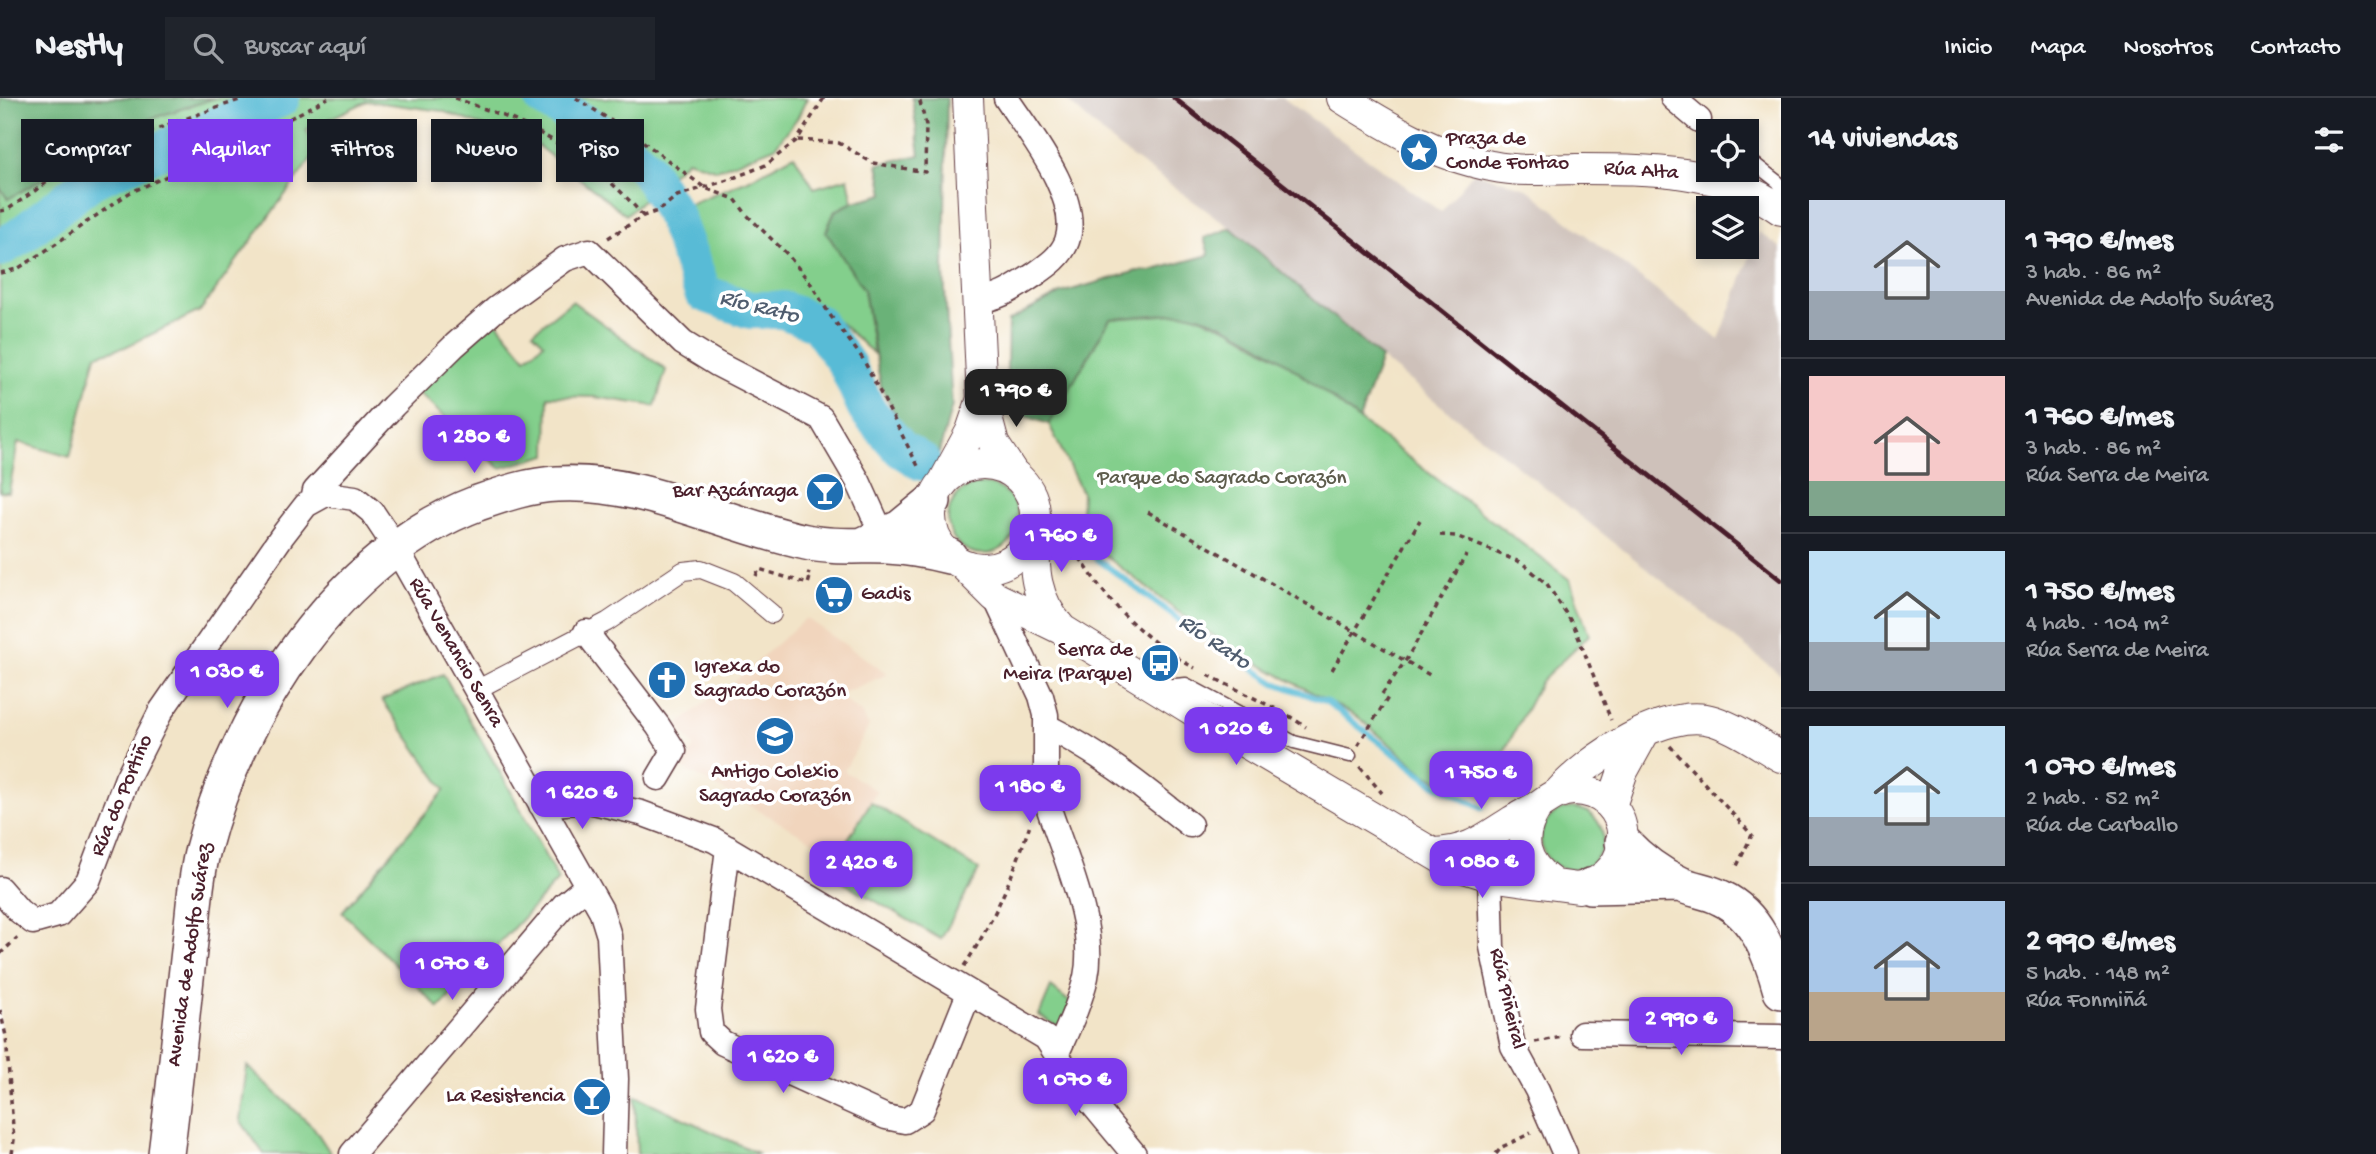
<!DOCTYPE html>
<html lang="es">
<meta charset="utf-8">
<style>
:root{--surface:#171b24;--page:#20242c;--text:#f1f3f6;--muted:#9ea1a6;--line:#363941;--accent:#7c3aed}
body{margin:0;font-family:"Gochi Hand",sans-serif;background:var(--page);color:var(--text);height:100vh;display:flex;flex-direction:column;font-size:26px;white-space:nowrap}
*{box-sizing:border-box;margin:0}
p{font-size:23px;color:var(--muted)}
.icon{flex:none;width:38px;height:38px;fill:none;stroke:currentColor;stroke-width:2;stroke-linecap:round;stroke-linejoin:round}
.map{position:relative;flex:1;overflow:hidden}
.sheet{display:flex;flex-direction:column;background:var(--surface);width:595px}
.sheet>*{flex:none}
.top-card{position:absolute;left:21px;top:21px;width:665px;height:63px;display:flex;gap:14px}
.tools{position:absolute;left:1696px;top:21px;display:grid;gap:14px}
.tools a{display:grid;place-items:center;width:63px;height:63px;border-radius:0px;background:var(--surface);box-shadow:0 4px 10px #0003;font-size:35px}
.price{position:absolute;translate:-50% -60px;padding:0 16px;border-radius:14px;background:var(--accent);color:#fff;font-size:23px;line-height:46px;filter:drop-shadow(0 2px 4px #0008)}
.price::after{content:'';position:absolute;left:50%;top:42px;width:21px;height:16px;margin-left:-10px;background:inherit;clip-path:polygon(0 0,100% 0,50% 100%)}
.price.active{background:#222;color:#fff}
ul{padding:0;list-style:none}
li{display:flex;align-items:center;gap:21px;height:175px;padding:0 28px}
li+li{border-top:2px solid var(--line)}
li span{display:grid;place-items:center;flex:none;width:196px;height:140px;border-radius:0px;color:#555}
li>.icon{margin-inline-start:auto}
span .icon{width:84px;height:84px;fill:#fffc;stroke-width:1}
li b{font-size:30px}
h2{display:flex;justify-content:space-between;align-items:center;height:84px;padding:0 28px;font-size:30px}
.pill{padding:0 24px;border-radius:0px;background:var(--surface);box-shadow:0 4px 10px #0003;font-size:24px;line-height:63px}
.pill.active{background:var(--accent);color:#fff}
header{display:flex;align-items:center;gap:42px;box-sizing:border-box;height:98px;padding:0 35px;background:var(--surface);border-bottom:2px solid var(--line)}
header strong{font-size:33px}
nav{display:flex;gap:38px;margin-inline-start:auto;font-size:24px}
.search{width:490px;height:63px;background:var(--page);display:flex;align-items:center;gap:18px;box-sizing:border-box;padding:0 24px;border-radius:0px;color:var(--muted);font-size:26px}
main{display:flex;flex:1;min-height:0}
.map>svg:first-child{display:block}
.built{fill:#f1d5bd}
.industrial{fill:#cec1ba}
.green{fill:#83cf8c;stroke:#66775c;stroke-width:2}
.forest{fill:#6ab278;stroke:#5a6852;stroke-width:2}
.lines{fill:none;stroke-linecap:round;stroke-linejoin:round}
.stream{stroke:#58bbd6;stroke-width:6}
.river{stroke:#58bbd6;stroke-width:38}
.service-casing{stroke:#633d43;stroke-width:15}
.pedestrian-casing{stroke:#633d43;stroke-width:20}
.minor-casing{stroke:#633d43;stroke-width:27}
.tertiary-casing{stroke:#633d43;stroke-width:32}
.secondary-casing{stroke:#633d43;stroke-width:38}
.path{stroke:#633d43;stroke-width:3.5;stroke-dasharray:5 5;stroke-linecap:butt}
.service{stroke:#fff;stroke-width:12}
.pedestrian{stroke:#fff;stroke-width:18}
.minor{stroke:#fff;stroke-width:24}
.tertiary{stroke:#fff;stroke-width:30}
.secondary{stroke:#fff;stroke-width:35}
.rail{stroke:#4a1f2b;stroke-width:5}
.labels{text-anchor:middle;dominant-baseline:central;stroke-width:7;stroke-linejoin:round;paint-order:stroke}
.poi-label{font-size:21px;fill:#4a1f2b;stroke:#fff;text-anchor:start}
.street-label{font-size:21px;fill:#4a1f2b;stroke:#fff}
.park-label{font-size:21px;fill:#5e5d4d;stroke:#fff}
.water-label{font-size:23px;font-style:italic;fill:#505d6f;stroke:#fff}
</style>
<header>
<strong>Nestly</strong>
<div class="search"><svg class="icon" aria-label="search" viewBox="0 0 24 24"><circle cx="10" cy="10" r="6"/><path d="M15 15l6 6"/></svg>Buscar aquí</div>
<nav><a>Inicio</a><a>Mapa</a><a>Nosotros</a><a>Contacto</a></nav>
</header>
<main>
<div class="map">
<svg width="1781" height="1056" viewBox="0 0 1781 1056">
<rect width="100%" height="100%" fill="#fff"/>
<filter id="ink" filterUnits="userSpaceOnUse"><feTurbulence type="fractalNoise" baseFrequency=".0143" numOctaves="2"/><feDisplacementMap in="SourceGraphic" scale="14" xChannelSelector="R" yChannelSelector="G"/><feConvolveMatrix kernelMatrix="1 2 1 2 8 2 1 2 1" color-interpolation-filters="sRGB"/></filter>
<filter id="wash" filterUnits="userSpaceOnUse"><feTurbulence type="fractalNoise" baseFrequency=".00686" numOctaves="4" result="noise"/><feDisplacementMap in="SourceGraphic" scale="28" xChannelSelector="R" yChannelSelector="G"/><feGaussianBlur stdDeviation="1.57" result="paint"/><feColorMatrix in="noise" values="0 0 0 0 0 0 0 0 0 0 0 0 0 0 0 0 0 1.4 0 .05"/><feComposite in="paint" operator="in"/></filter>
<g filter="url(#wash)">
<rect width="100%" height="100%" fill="#f2e4c8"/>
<path class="built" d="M806,520L888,576L838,597L861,615L869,628L844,673L877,693L838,757L683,670L694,648L677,628L716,595L725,592Z"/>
<path class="industrial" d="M1064,0H1283L1441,114L1474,74L1526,90L1719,242L1759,134L1781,150V577L1381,260L1231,130L1118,49Z"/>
<path class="green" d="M215,0H807L798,19L775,49L717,72L687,62L626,117L538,48L442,13L367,3L306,32L319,50L200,213L125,249L96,257L70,359L18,344L9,394H0V90L8,101L141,24Z
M794,57L814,90L848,80L853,104L835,113L826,134L864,192L874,256L838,223L732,202L708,189C699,162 695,134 684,108L748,82Z
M572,203L666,272L655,308L594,299L548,298L547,357L500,370L417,294L495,222L526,260L544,245L533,234Z
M1189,215L1230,231L1289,266L1359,322L1570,482L1589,537L1541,583L1507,648L1490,686L1472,690L1439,683L1425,676L1358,619L1244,558L1177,513L1080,438L1082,395L1049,326L1110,221Z
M948 421a35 35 0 1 1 70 0a35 35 0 1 1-70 0Z
M443,576L509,690L558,782L439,910L342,814L445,692L382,602Z
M871,704L979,772L941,841L827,775Z
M1541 741a31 31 0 1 1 62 0a31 31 0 1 1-62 0Z
M1051,889L1076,909L1066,934L1039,917Z
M247,968L314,1030L331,1056H264L240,1022Z
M635,998H636L759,1056H637Z"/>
<path class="forest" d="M0,0H215L141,24L8,101L0,90Z
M912,0H947L944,175L952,308L937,362L920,357L914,352L881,289L864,192L826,134L835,113L853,104L884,96L878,66L920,57Z
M1231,130L1381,260L1359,322C1311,284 1252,231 1191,216C1177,213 1127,220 1110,221L1049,326L1006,311L1008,223L1061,195L1137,173H1150L1209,157L1204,140Z"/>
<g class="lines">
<path class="stream" d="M1060,433L1179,522L1275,585L1327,604L1434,686L1482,710"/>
<path class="river" d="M543,0L622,48L645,68L674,116L703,195L750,212H783L817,225L847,267L867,312L901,351L922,364
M0,150L19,139L92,82L281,0"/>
</g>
</g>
<g filter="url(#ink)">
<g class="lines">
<g class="service-casing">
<path id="service" d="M1746,59L1778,84L1781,89
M1164,588L1186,586L1294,644L1350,658"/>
</g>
<g class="pedestrian-casing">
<path id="pedestrian" d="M476,592L607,524L683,473L701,471L734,484L772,516"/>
</g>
<g class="minor-casing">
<path id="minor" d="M1673,0L1699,22
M977,203C1003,199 1012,191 1034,177C1047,168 1061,159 1067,143C1082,100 1029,35 1006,0
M313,403L315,393L393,308L455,247L496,211L565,161L589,153L683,245L717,266L821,320L858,383L876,423L880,440
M995,499L1041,598L1046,617V694L1049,711C1065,760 1097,828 1086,879C1080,905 1068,930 1057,955
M586,534L658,628L674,653L658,680
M1046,628C1102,656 1141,688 1190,727
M541,707L589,703L641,715L714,742L1046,940L1075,985L1134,1056
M728,750L708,911L711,934L723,945L886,1019L905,1023L922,1012L969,895
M1490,778L1492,849L1513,948L1537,992L1565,1056
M0,791L19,813L33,824L58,817L88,783L127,680L161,613L282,438L306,407L326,396L355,400L372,414L396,450L601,812L609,838L616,981L614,1056
M1582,936L1781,939
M352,1056L564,807L587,788"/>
</g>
<g class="tertiary-casing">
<path id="tertiary" d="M968,0L982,301L994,346L1013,375
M1342,0C1388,29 1436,58 1491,68C1519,74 1548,72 1576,71C1644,71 1724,70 1781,112
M931 418a52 52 0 1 1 104 0a52 52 0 1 1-104 0Z
M945,381L971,333L982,301
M1034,430C1034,469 1033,499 1061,530
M963,467L995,499L1063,532L1239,641L1451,766L1490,778L1578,790C1642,777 1634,693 1574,692C1558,692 1548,701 1536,709C1528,714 1520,718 1512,723C1483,741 1471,753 1435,755
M1558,695C1588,661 1666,608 1714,623C1738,631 1759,646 1781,659
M1611,708L1623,673L1644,635
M1537,709C1517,740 1523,764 1552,785"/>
</g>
<g class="secondary-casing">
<path id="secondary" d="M865,446L900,430L933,403
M1623,744C1639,761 1658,776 1680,786C1693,792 1708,793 1721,800C1757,817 1771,857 1781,893
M1590,788L1680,786
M166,1056C175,985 182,915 190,844C194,813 195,781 203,751C239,611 339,457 478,405C504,396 530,387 557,386C644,381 723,427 806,444C833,450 860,447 887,448C909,449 929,453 949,458"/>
</g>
<path class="path" d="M455,0C478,9 504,17 526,28C570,50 612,80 643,118
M576,0L641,42L705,90L735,101L747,117L787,156L811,186L830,217L863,261L918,368
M798,42L839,45L873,65L925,74L926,27L919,0
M0,113L7,112L69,69L116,45L245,0
M608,140L643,118L658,113L677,98L728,82L766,67L797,42L824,0
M0,175L17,171L35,160L129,95L255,39L328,0
M1148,414L1433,579
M1060,437C1078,453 1088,474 1103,493C1127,523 1160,552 1195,570
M1440,437L1456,438L1522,465L1547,486L1574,528L1611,622
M756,478L759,471L808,486L811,476L807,475
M1332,572L1420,422
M1208,577L1286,616L1306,629
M1382,596L1406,562L1466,457
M1358,647L1389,598
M1670,648L1752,737L1735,772
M1360,669L1382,695
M0,856L17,840
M964,868C993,825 1014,776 1030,726
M0,912L6,938L14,1042L12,1056
M1535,944L1562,939
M1496,1056L1502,1049L1531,1035"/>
<use href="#service" class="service"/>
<use href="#pedestrian" class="pedestrian"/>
<use href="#minor" class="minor"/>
<use href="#tertiary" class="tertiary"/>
<use href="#secondary" class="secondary"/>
<path class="rail" d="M1174,0L1781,482"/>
</g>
</g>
<defs>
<g id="sight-disc" transform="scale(2.0125)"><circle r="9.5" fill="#1f6fb2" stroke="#fff"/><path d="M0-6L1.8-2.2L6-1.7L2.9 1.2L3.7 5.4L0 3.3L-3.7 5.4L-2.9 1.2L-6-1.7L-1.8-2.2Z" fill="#fff"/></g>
<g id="bar-disc" transform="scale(2.0125)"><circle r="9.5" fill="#1f6fb2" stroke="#fff"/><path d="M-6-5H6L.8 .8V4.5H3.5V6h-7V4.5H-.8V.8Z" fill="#fff"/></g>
<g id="supermarket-disc" transform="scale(2.0125)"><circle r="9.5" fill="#1f6fb2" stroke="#fff"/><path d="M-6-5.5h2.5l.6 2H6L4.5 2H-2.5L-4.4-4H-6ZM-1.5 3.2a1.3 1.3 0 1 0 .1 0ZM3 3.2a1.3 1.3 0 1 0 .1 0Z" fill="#fff"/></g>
<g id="bus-disc" transform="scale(2.0125)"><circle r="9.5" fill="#1f6fb2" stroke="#fff"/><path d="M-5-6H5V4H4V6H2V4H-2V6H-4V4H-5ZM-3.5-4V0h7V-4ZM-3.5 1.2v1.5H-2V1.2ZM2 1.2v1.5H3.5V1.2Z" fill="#fff"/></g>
<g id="church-disc" transform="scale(2.0125)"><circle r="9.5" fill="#1f6fb2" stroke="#fff"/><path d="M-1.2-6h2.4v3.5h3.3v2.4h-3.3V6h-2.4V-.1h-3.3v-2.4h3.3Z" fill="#fff"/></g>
<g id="school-disc" transform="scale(2.0125)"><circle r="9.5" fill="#1f6fb2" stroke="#fff"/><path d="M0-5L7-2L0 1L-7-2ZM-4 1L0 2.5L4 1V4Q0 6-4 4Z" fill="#fff"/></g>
</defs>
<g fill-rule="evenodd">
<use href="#sight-disc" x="1419" y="54"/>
<use href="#bar-disc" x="825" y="394"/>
<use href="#supermarket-disc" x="834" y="497"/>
<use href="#bus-disc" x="1160" y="565"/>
<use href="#church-disc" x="667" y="582"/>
<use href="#school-disc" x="775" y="638"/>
<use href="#bar-disc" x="592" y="999"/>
</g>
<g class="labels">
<g class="poi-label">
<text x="1446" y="42">Praza de<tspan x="1446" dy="24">Conde Fontao</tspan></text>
<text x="798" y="394" text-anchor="end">Bar Azcárraga</text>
<text x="861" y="497">Gadis</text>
<text x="1133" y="553" text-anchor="end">Serra de<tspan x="1133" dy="24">Meira (Parque)</tspan></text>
<text x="694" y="570">Igrexa do<tspan x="694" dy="24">Sagrado Corazón</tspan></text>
<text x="775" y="675" text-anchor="middle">Antigo Colexio<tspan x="775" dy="24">Sagrado Corazón</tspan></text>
<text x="565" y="999" text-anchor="end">La Resistencia</text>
</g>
<g class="street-label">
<text transform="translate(1641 74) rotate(4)">Rúa Alta</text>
<text transform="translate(455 555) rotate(60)">Rúa Venancio Senra</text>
<text transform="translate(123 698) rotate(-67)">Rúa do Portiño</text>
<text transform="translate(191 857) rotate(-82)">Avenida de Adolfo Suárez</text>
<text transform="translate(1506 901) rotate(77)">Rúa Piñeiral</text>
</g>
<g class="park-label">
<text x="1222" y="381">Parque do Sagrado Corazón</text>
</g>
<g class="water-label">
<text transform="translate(759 210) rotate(14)">Río Rato</text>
<text transform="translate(1214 545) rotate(34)">Río Rato</text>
</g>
</g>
</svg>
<div class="tools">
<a><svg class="icon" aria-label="locate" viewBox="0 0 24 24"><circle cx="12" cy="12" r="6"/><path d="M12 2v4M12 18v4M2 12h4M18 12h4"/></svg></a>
<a><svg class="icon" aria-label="layers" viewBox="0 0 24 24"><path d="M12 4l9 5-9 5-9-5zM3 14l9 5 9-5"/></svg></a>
</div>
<b class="price active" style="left:1016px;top:331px">1 790 €</b>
<b class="price" style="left:474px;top:377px">1 280 €</b>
<b class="price" style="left:1061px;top:476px">1 760 €</b>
<b class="price" style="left:227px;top:612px">1 030 €</b>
<b class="price" style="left:1236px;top:669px">1 020 €</b>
<b class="price" style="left:1481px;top:713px">1 750 €</b>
<b class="price" style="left:1030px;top:727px">1 180 €</b>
<b class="price" style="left:582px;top:733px">1 620 €</b>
<b class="price" style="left:1482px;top:802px">1 080 €</b>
<b class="price" style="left:861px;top:803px">2 420 €</b>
<b class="price" style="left:452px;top:904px">1 070 €</b>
<b class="price" style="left:1681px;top:959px">2 990 €</b>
<b class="price" style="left:783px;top:997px">1 620 €</b>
<b class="price" style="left:1075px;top:1020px">1 070 €</b>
<div class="top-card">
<a class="pill">Comprar</a>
<a class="pill active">Alquilar</a>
<a class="pill">Filtros</a>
<a class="pill">Nuevo</a>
<a class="pill">Piso</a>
</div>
</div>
<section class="sheet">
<h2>14 viviendas<svg class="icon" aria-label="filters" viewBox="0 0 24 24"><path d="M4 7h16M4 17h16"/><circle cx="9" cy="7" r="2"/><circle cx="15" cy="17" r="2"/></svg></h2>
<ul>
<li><span style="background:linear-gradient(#c9d6e8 65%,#9aa5b1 0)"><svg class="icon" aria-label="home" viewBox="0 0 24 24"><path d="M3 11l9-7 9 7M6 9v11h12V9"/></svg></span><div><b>1 790 €/mes</b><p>3 hab. · 86 m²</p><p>Avenida de Adolfo Suárez</p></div></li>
<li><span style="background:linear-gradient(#f6c9c9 75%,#7fa58c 0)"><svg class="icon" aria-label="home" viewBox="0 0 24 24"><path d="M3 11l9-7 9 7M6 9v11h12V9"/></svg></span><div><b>1 760 €/mes</b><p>3 hab. · 86 m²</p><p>Rúa Serra de Meira</p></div></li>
<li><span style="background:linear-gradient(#bfe0f5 65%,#9aa5b1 0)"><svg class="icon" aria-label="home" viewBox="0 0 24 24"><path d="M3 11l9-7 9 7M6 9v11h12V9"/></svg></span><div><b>1 750 €/mes</b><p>4 hab. · 104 m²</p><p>Rúa Serra de Meira</p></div></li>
<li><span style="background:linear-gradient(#bfe0f5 65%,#9aa5b1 0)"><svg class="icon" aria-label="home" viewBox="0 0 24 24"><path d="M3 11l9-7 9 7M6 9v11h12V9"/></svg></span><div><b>1 070 €/mes</b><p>2 hab. · 52 m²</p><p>Rúa de Carballo</p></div></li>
<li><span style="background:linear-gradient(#a9c7e8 65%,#b9a48a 0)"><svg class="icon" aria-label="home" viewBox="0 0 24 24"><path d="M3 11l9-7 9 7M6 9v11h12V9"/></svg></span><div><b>2 990 €/mes</b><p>5 hab. · 148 m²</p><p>Rúa Fonmiñá</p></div></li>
</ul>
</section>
</main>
